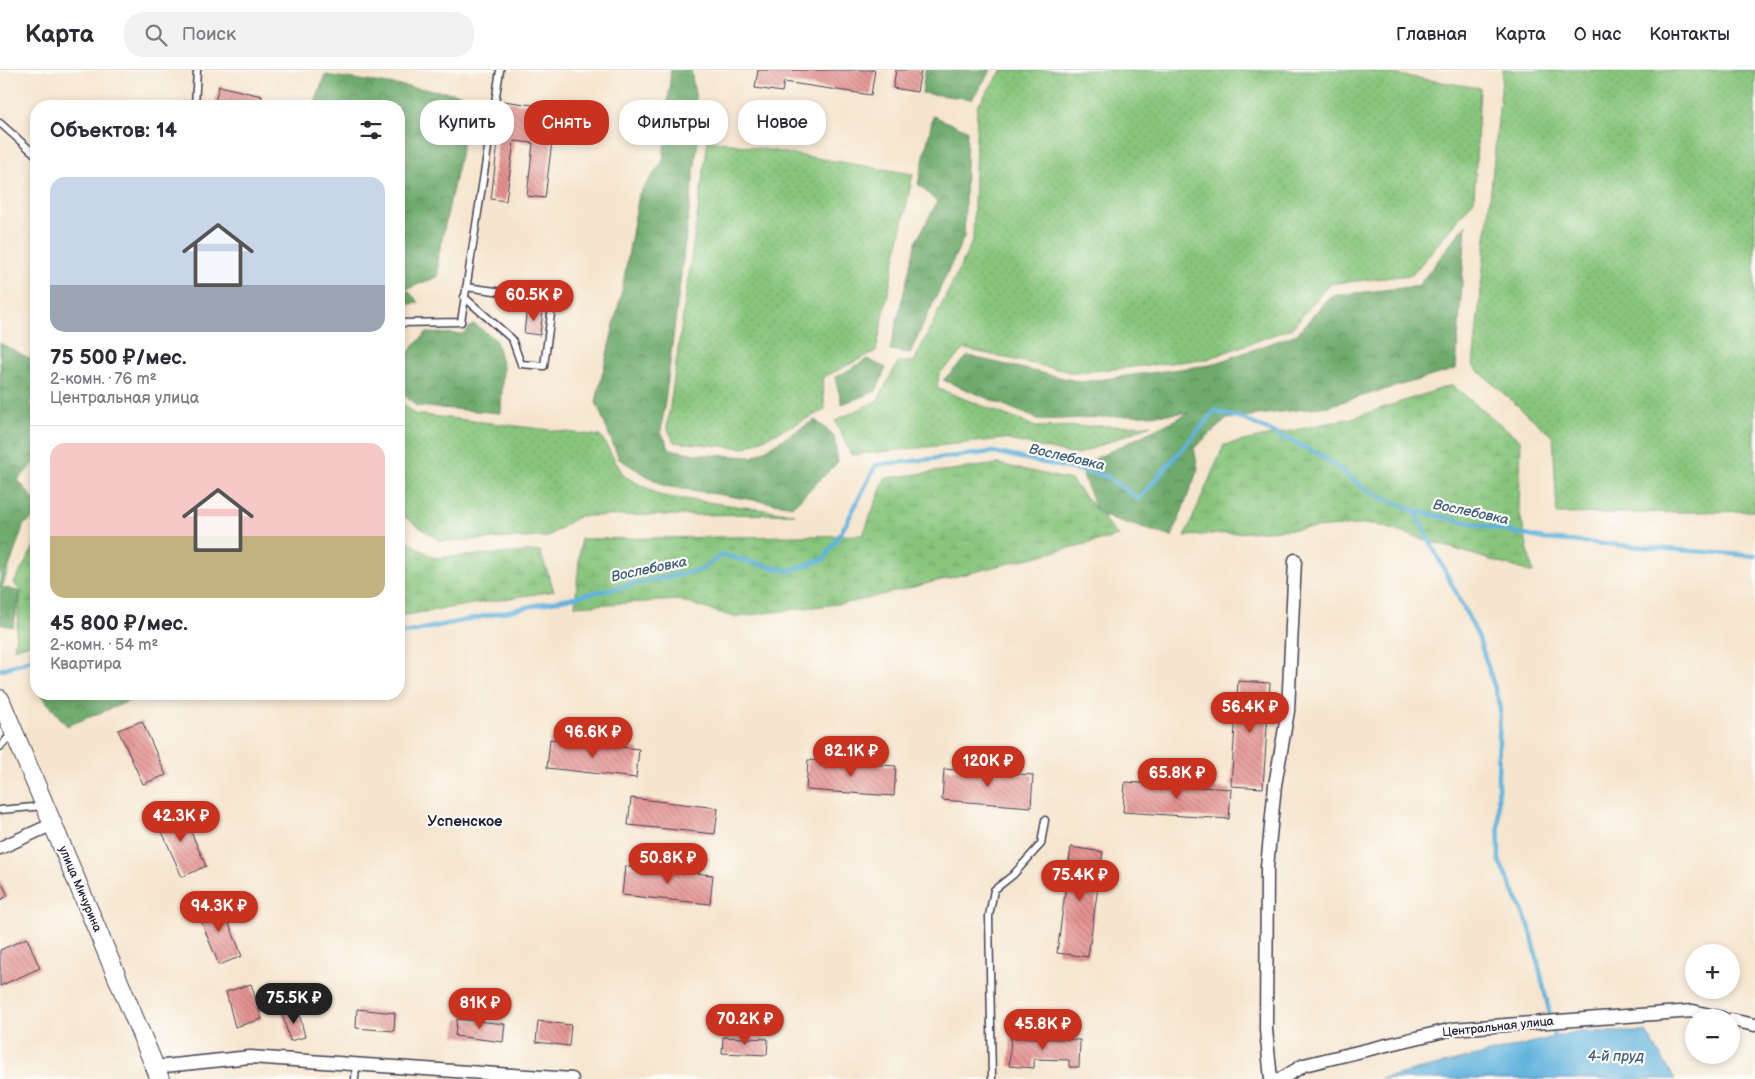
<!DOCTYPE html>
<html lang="ru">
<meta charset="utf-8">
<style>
:root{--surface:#fff;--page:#f2f2f3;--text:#2b2b33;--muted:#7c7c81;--line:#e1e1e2;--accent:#c8321e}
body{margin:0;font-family:"Balsamiq Sans",sans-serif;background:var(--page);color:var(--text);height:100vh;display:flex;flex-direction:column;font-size:19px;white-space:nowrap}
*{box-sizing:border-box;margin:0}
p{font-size:16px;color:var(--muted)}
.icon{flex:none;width:28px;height:28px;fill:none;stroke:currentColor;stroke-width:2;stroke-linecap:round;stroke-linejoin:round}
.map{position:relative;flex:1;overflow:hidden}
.panel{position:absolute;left:30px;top:30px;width:375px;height:600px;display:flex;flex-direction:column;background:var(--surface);border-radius:20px;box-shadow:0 2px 8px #0003}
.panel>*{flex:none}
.top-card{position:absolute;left:420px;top:30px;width:475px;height:45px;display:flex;gap:10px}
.tools{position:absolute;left:1685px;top:874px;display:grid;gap:10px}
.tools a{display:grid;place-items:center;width:55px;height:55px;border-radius:50%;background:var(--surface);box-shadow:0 2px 8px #0003;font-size:25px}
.price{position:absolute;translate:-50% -42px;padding:0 11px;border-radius:18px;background:var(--accent);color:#fff;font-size:16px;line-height:32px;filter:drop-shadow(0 1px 2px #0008)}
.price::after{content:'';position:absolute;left:50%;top:30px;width:15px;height:11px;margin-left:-8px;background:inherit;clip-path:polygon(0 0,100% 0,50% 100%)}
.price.current{background:#222;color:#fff}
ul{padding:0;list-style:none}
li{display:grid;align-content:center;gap:10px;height:265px;padding:0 20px}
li+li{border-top:1px solid var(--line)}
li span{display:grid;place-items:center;height:155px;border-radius:15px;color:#555}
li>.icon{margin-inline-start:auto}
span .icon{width:90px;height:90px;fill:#fffc;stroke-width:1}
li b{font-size:21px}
h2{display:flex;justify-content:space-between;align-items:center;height:60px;padding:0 20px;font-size:21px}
.tag{padding:0 18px;border-radius:20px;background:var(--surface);box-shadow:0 2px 8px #0003;font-size:18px;line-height:45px}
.tag.current{background:var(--accent);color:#fff}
header{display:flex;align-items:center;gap:30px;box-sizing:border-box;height:70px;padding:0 25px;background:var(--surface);border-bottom:1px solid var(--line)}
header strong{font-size:24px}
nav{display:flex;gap:28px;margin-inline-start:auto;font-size:18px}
.search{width:350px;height:45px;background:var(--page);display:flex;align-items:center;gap:12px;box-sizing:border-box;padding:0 18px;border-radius:20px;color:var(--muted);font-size:19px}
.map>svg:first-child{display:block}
.grass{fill:url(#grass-dots);stroke:#54745c}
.forest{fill:url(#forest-crowns);stroke:#486654}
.wetland{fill:url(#wetland-marsh);stroke:#54745c}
.water{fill:#62b3dd;stroke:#426a8c}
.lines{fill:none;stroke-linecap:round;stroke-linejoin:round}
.stream{stroke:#62b3dd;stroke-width:4.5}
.building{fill:url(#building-back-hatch)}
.lane-casing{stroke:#423f51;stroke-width:9}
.street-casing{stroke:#423f51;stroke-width:15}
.secondary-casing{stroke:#423f51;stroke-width:20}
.lane{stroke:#fff;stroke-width:6}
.street{stroke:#fff;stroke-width:12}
.secondary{stroke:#fff;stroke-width:18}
.labels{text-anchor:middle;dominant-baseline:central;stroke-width:4.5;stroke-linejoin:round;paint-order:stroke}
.street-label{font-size:12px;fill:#22223b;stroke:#fdfcf7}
.water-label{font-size:14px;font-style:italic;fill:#3c5c7c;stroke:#fdfcf7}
.quarter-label{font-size:15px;font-weight:bold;fill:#22223b;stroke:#fdfcf7}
</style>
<header>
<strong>Карта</strong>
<div class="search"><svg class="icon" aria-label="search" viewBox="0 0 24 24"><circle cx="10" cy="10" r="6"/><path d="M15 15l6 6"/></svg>Поиск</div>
<nav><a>Главная</a><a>Карта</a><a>О нас</a><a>Контакты</a></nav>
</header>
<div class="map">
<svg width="1755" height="1009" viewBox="0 0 1755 1009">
<defs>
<pattern id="grass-dots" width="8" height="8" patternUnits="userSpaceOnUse" patternTransform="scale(1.25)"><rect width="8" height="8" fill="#87c57c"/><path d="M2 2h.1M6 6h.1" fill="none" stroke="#74a96c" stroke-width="1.8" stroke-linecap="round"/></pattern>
<pattern id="forest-crowns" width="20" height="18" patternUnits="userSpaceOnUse" patternTransform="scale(1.25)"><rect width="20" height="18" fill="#6daa6c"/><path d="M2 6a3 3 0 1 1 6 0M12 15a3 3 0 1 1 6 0" fill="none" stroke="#598a5a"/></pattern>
<pattern id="wetland-marsh" width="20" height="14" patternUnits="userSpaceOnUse" patternTransform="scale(1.25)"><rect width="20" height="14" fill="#87c57c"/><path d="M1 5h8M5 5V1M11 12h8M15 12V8" fill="none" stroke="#74a96c"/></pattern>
<pattern id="building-back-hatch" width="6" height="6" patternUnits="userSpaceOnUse" patternTransform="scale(1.25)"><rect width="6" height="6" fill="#e59391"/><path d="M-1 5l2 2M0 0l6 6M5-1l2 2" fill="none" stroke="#b97878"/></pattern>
</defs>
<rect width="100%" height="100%" fill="#fdfcf7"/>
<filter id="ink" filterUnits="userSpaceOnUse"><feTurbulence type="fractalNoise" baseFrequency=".02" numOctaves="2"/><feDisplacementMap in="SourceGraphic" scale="10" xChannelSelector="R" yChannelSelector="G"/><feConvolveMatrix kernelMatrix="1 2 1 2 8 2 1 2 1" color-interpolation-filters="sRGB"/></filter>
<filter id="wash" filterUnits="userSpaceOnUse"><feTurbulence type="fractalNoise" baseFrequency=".0096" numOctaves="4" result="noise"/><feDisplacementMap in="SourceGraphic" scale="20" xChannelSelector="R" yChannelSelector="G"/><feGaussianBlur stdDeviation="1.12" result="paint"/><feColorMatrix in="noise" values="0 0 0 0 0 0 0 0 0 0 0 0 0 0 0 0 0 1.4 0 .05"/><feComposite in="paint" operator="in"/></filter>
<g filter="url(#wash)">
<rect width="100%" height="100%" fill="#f6e5ce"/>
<path class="grass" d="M1002,0H1367L1480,18L1474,130L1412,205L1329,214L1292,258L1207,289L1075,303L965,279L939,304L937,318L1036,357L1151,355L1076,385L1004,369L851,385L835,351L878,330L898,292H914L973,170L977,36Z
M1503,0H1755V441L1557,444L1553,367L1473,296Z
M708,70L913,104L876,281L822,308L825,340L744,378L674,372L667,357Z
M399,329L414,344L601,366L624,406L662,426L795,444L579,446L547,467L440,471L399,443Z"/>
<path class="forest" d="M671,0H691L700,55L661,362L670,379L695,384L753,387L815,350L834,366L838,392L793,436L664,416L619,389L596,332L622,220L639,124L663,91Z
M925,0H991L972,29L922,23Z
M325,5L460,24L469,44L438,187V207L406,219L419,232L399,237V36H314Z
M933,46L967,60L964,167L910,283L890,280L916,172L937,132L918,114Z
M1466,154L1456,299L1328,336L1227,349L1194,378L1198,399L1172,467L1097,444L1080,396L1189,343L1040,350L943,310L968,286L1081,312L1210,295L1297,264L1330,226L1418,216Z
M474,254L496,270L503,297L501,343L416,336L399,320L400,291L426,263L462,264Z
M0,273L36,292V312L31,335L36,339V394H33L18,410L36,432V447L24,454L2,517L21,522L13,557L0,554Z
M867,289L886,298L876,321L842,334L835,308Z
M40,624H147L67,656Z"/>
<path class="wetland" d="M1452,315L1521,371L1519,439L1533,503L1374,454L1185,466L1224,375L1352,348Z
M999,394L1071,410L1118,466L853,532L734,547L678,530L575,536L581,469L863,465L885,408Z
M399,466L434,488L540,481L554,521L399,546Z
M36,473V572L14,579L21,522L14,513Z"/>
<path class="water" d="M1576,962H1646L1675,1009H1380Z"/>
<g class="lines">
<path class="stream" d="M1415,442L1478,566L1500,634L1498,706L1499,790L1530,858L1555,967
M399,563L410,562L701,500L722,485L789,501L824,489L846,454L876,395L993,382L1106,406L1139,429L1215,341L1246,350L1319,384L1368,421L1415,441L1544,469L1755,486
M0,600L36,588"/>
</g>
<g id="blocks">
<path class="building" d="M758,0H875L871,25L784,12L782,22L755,18Z
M896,0H921L917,22L893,18Z
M219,16L262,26L260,36H214Z
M503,31L556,38L545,128L527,126L533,73L514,71L506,131L491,129Z
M527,238L543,240L540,265L524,263Z
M1238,611L1270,613L1263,718L1231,716Z
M142,651L166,705L143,714L118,660Z
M550,669L639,679L636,708L547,698Z
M808,690L896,696L894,726L806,720Z
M944,699L1033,705L1031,737L942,730Z
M1125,712L1231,719L1229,749L1123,742Z
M631,728L718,738L715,764L628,755Z
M181,739L206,796L182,807L157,750L158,748Z
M1071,777L1103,782L1088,887L1057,883Z
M625,796L713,805L710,834L622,825Z
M0,809L8,826L0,830Z
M220,831L242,886L219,895L196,839Z
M27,868L40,898L0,916V880Z
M251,914L262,949L235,957L226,922Z
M298,939L305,967L290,971L282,943Z
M357,939L395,943L394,961L356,958Z
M457,949L505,954L503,972L455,966Z
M538,951L571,955L569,976L536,972Z
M723,967L768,969L767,985L722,983Z
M1011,967L1080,970L1079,997H1069V990L1034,989V998L1009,996Z"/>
</g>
</g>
<g filter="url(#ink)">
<use href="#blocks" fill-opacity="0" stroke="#423f51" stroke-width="1"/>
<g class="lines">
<g class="lane-casing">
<path id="lane" d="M195,36L197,0
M0,53L36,85
M464,227L512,269L521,294L544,296L553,229L466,217
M399,253L461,252L500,0
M0,677L12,663
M0,740L44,736
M355,1009L356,994
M992,1009L989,846L994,820L1013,805L1041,774L1045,750"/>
</g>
<g class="street-casing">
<path id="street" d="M0,778L53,754
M1731,950L1755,955
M155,997L250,987L572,1009
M1271,1009L1266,960L1267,797L1275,715L1288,641L1295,490
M1281,1009L1304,995L1453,959L1693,941L1722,948"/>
</g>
<g class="secondary-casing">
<path id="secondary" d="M0,629L160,1009"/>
</g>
<use href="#lane" class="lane"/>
<use href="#street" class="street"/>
<use href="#secondary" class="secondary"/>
</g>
</g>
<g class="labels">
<g class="street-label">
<text transform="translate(80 819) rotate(67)">улица Мичурина</text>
<text transform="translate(1498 957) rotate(-6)">Центральная улица</text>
</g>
<g class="water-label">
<text transform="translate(1067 387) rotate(13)">Вослебовка</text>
<text transform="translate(1471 442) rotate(12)">Вослебовка</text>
<text transform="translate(649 499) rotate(-12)">Вослебовка</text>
<text x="1616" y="986">4-й пруд</text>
</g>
<g class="quarter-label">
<text x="465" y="751">Успенское</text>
</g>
</g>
</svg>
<div class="tools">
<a>+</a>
<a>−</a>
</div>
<b class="price" style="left:534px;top:252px">60.5K ₽</b>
<b class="price" style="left:1250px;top:664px">56.4K ₽</b>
<b class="price" style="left:593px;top:689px">96.6K ₽</b>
<b class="price" style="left:851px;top:708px">82.1K ₽</b>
<b class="price" style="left:988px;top:718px">120K ₽</b>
<b class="price" style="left:1177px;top:730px">65.8K ₽</b>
<b class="price" style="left:181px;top:773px">42.3K ₽</b>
<b class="price" style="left:668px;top:815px">50.8K ₽</b>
<b class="price" style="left:1080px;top:832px">75.4K ₽</b>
<b class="price" style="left:219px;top:863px">94.3K ₽</b>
<b class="price current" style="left:294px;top:955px">75.5K ₽</b>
<b class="price" style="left:480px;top:960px">81K ₽</b>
<b class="price" style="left:745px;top:976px">70.2K ₽</b>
<b class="price" style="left:1043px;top:981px">45.8K ₽</b>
<div class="top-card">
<a class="tag">Купить</a>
<a class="tag current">Снять</a>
<a class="tag">Фильтры</a>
<a class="tag">Новое</a>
</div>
<section class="panel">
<h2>Объектов: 14<svg class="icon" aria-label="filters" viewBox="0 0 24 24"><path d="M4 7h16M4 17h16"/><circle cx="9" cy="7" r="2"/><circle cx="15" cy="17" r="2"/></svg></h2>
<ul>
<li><span style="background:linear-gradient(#c9d6e8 70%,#9aa5b1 0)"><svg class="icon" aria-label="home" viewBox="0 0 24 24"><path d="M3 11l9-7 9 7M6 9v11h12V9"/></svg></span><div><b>75 500 ₽/мес.</b><p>2-комн. · 76 m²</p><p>Центральная улица</p></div></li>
<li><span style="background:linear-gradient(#f6c9c9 60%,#c2b280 0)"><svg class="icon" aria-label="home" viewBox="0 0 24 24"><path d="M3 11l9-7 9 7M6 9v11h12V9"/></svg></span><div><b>45 800 ₽/мес.</b><p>2-комн. · 54 m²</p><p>Квартира</p></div></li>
</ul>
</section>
</div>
